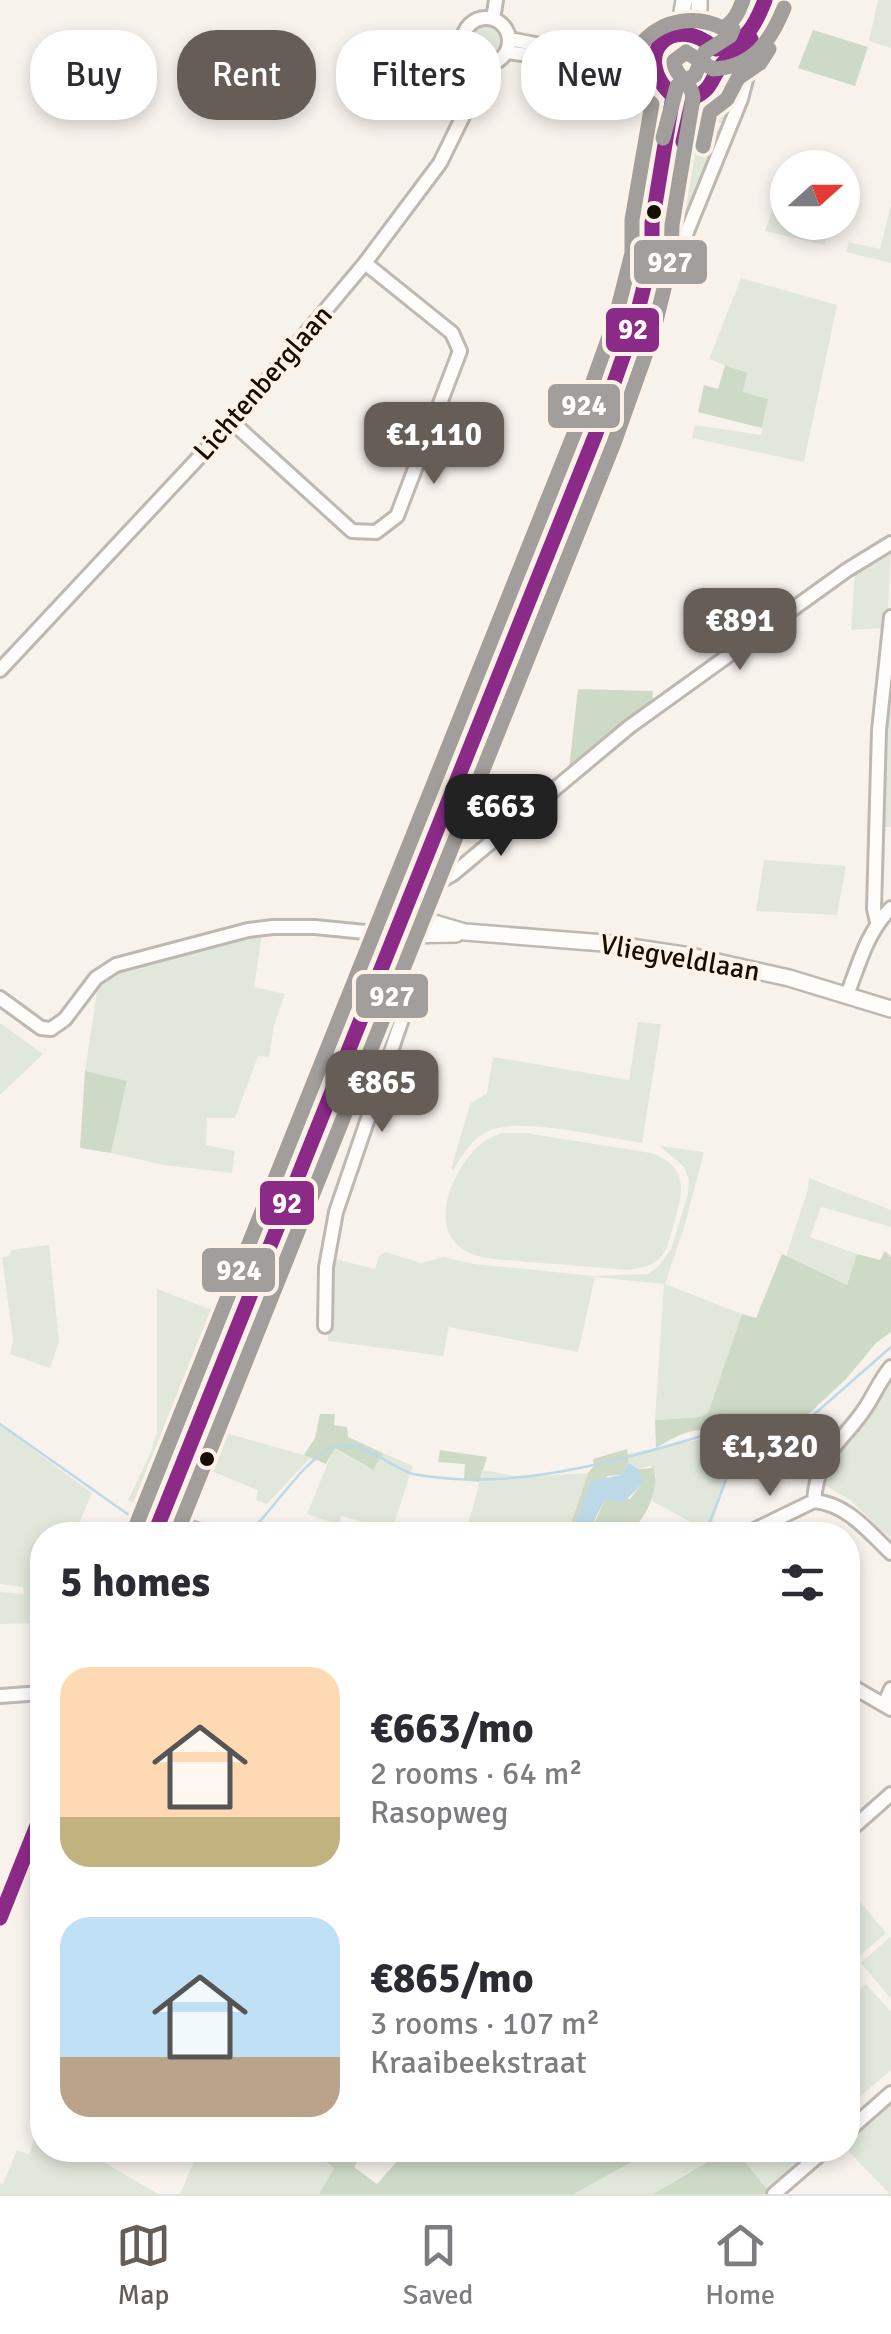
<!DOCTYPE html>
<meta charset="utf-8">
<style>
:root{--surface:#fff;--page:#f7f7f7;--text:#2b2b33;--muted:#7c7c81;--line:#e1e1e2;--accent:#655d56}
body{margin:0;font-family:Signika,sans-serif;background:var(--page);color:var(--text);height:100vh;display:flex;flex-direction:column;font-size:38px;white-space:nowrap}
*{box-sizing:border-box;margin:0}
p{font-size:32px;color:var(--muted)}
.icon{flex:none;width:55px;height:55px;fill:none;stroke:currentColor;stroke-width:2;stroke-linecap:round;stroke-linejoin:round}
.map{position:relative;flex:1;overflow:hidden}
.details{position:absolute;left:30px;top:1522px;width:830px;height:640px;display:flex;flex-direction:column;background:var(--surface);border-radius:40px;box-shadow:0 5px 15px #0003}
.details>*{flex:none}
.hud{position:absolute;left:30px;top:30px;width:832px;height:90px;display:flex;gap:20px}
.needle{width:65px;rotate:69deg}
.controls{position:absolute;left:770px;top:150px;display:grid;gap:20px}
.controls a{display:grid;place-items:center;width:90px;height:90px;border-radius:50%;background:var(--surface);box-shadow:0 5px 15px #0003;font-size:50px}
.price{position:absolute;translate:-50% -85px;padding:0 22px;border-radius:20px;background:var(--accent);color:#fff;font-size:32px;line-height:65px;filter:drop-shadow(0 2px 5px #0008)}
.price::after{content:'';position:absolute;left:50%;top:60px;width:30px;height:22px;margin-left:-15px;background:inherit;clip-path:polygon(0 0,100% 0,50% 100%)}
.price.active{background:#222;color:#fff}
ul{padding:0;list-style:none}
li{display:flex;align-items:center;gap:30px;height:250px;padding:0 30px}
li span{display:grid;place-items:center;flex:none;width:280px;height:200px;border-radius:30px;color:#555}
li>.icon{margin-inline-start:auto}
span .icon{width:120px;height:120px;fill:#fffc;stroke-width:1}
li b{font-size:42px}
h2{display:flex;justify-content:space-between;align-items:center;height:120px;padding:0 30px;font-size:42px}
.tag{padding:0 35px;border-radius:40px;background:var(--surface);box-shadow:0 5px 15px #0003;font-size:35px;line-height:90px}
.tag.active{background:var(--accent);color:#fff}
.tab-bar{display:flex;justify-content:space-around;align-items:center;height:140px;border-top:2px solid var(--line);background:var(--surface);font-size:28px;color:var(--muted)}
.tab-bar a{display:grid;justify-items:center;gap:5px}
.tab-bar .active{color:var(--accent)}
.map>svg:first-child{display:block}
.green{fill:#e1e8db}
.forest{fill:#cddac6}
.water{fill:#bdd9e7}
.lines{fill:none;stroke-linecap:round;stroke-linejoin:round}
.stream{stroke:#bdd9e7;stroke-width:2.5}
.minor-casing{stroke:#bfb8b1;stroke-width:18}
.major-casing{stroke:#bfb8b1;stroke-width:20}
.minor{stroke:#fefdfc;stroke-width:12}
.major{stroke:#fefdfc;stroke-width:15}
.bus-1-casing{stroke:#fdf2e8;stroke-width:22}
.bus-2-casing{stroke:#fdf2e8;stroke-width:22}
.bus-3-casing{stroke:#fdf2e8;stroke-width:22}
.bus-1{stroke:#8c2b87;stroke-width:15}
.bus-2{stroke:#a29e9b;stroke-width:15}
.bus-3{stroke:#a29e9b;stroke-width:15}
.bus-dot{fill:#160d05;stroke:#fdf2e8;stroke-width:4}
.labels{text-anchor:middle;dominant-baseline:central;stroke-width:8;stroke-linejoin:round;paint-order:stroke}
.street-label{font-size:28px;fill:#160d05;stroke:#fdf2e8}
.line-badge{stroke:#fdf2e8;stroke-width:4}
.badge-label{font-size:28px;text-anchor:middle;font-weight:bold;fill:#fff}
</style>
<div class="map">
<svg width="891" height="2194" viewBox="0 0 891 2194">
<rect width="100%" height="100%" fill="#f8f2ed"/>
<path class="green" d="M878,0H891V48L869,41Z
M704,10L747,23L730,36L731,43L721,44L706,31Z
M469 41a17 17 0 1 1 34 0a17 17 0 1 1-34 0Z
M666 65a20 20 0 1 1 40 0a20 20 0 1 1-40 0Z
M738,58L745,75L728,124L693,120L696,104C715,92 721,73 738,58Z
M692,127L721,131L723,134L690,212L679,225L685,199L679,197Z
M787,169L788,222L838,223L835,233L828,232L825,245L765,231Z
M891,206V263L846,252L849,242L880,249Z
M741,278L837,305L804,462L692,438L695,425L761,435L768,399L742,392L746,373L709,359Z
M891,547L887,628L851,630L855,570Z
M885,708H891V827H879Z
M764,860L846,866L837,915L756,911Z
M262,934L254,987L285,994L274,1025L269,1057L258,1056L235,1118H207L206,1145L235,1151L232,1173L163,1165L111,1153L127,1082L85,1071L98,985L109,976L130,969Z
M638,1022L661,1024L642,1143C606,1138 522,1117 491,1130C473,1137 462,1155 453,1171L451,1169L470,1104L487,1093L493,1057L629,1080Z
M0,1023L43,1054L0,1095Z
M502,1133H526L651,1153C690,1167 683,1191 674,1224C670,1236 668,1251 658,1260C649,1267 639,1268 628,1270C594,1267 560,1264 526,1262C509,1260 488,1260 472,1254C440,1242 441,1207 454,1181C464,1160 478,1140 502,1133Z
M660,1146L704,1152L685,1224L665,1284L742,1314L708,1413L700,1417L655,1420L664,1284L595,1277L578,1352L449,1327L443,1356L328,1341L331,1258L375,1269L379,1256L386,1252L421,1263L443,1257L474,1264L595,1276L648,1274L657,1268L671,1249L688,1194L689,1179L684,1167Z
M809,1178L891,1210V1227L821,1207L810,1237L857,1254L847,1285L786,1256L808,1189Z
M49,1245L59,1341L50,1368L10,1354L13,1340L2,1257L10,1256L11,1250Z
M157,1289L228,1316L165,1472L156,1505L145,1508L128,1500L151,1452L157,1432Z
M891,1372V1539L850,1500L821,1483L829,1456Z
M0,1425L92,1493L74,1535H42V1623L0,1624V1592L24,1594L23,1587L0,1584Z
M211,1429L311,1457L267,1504L256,1500L258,1490L199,1466Z
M702,1439L727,1450L735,1457L709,1532L652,1501L656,1475L650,1466L638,1469L629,1463L627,1454Z
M334,1448L372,1470L383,1453L413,1466L392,1530L341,1516L340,1525L307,1514Z
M483,1470L520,1477L588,1473L567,1535H465Z
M848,1887L886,1933L848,1966Z
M890,1937L891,1938V1999L861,1963Z
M866,1984L891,2012V2070L848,2107V2000Z
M891,2102V2194H890L847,2150L848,2142Z
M42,2117V2150H99L97,2158L158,2194H0V2183L3,2184L17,2150L29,2155Z
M199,2150H311L334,2168L319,2194H180Z
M653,2150H727L653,2194H574Z
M735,2150H814L768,2190Z"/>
<path class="forest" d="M813,30L868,47L855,86L798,68Z
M725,365L747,373L743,392L768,399L762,428L698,412L704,385L718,389Z
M578,689L653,691L652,707L569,769Z
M85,1071L127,1081L111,1153L80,1148Z
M885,1251L891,1257V1332L876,1343L846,1379L767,1453C734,1466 732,1429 702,1430C685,1430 670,1440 656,1448L655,1420L700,1417L708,1413L742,1314L756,1318L782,1254L847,1285L857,1254L880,1260Z
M320,1414H335L334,1425L347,1427L348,1437L383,1453L373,1470L335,1448L326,1464L304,1455L315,1438Z
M627,1449L629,1463L621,1475L607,1476L593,1526L605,1500L630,1499L642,1483L638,1469L653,1468C662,1487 643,1528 623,1534C608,1539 584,1535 567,1535L588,1473L594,1466L593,1459Z
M440,1450L487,1457L479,1482L464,1480L465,1464L438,1462Z
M311,2150H365L354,2167L377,2184L407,2150C424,2157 443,2159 460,2150H653L574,2194H319L334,2168Z
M728,2150H735L768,2190L764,2194H653Z"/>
<path class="water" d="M629,1463L638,1469L643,1483L624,1502L605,1500L589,1530L574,1527L591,1481L621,1475Z"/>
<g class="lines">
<path class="stream" d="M0,1424L143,1525
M743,1460L752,1461L770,1453L891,1347
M709,1524L729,1472L740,1461
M247,1535C271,1513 305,1458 332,1448C359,1437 386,1464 410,1473C424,1477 442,1478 456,1479C536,1484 629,1458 705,1435L736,1453L742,1460"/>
<g class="minor-casing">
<path id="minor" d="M463 41a23 23 0 1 1 46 0a23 23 0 1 1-46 0Z
M493,19L496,0
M509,39L593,55L653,58
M506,52L653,71
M682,244L741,99L750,64L742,42
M232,422L352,531L376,532L397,516L460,351L452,333L365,263
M0,670L232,422L365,263L440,163L468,106L480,64
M420,872L442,880L453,874L629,727L847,570L891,543
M877,922L874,909L879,730L891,617
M847,995C859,964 867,932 891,908
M0,998L41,1028L51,1029L65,1019L96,978L116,965L248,930L273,927H315L395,935
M325,1326L326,1267L336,1212L403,1016V1006L373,989
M814,1501C818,1450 842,1444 866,1407C875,1393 880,1380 891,1367
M161,1518L212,1535
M744,1535L814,1501C847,1504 868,1531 891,1553
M848,1617L849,1616
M848,1684L891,1709
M0,1696L42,1693
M884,1705L891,1689
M848,1832L891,1794
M848,2131L891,2093
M774,2194L825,2150"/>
</g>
<g class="major-casing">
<path id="major" d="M652 65a34 34 0 1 1 68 0a34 34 0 1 1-68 0Z
M679,32L684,0
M699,34V0
M720,65L745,50L765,0
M652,255L666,235L693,98
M403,914L465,932L604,943L690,956L789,978L891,1009
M395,935L456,934
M154,1535L609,399L634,326L652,255V223L663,176L673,96
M0,1918L42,1813"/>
</g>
<use href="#minor" class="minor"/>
<use href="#major" class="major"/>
<g class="bus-1-casing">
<path id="bus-1" d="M683,142L693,98C711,90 710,82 720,67C727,55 743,53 751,39
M154,1535L595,436L634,326L652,255V223L673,96C629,56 672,10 716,49C745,45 755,26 765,0
M0,1918L42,1813"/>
</g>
<g class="bus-2-casing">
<path id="bus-2" d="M703,146L710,112L727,99L738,78L760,63L769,49
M176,1535L614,443L653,333L671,260L672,225L693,98C692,81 674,77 674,61L686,52L713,69C753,67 770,42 784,8"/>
</g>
<g class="bus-3-casing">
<path id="bus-3" d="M663,138L677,86L695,75L705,52L730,36L733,29
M135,1528L576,429L615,320L632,253V220L652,104C599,57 668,0 722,28C734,23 739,11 743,0"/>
</g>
<use href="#bus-1" class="bus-1"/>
<use href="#bus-2" class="bus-2"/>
<use href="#bus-3" class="bus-3"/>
</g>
<g class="bus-dot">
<circle cx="654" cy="212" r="9"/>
<circle cx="207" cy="1459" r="9"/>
</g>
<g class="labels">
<g class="street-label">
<text transform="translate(263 383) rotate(-49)">Lichtenberglaan</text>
<text transform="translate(680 958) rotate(10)">Vliegveldlaan</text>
</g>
</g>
<g class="line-badge">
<rect x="632" y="238" width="77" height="48" rx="10" fill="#a29e9b"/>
<rect x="604" y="306" width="57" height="48" rx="10" fill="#8c2b87"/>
<rect x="546" y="382" width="76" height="48" rx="10" fill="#a29e9b"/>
<rect x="354" y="972" width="76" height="48" rx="10" fill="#a29e9b"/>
<rect x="258" y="1179" width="58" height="48" rx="10" fill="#8c2b87"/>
<rect x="200" y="1246" width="77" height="48" rx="10" fill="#a29e9b"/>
</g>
<g class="badge-label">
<text x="670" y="272">927</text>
<text x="633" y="339">92</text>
<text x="584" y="415">924</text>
<text x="392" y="1006">927</text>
<text x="287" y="1213">92</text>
<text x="239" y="1280">924</text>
</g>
</svg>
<div class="controls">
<a><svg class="needle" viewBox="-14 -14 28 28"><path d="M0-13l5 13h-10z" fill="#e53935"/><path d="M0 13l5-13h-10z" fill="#7c7c81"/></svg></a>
</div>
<b class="price" style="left:434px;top:487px">€1,110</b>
<b class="price" style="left:740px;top:673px">€891</b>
<b class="price active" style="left:501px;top:859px">€663</b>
<b class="price" style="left:382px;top:1135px">€865</b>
<b class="price" style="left:770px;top:1499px">€1,320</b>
<div class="hud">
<a class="tag">Buy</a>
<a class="tag active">Rent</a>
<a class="tag">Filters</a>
<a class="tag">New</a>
</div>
<section class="details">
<h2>5 homes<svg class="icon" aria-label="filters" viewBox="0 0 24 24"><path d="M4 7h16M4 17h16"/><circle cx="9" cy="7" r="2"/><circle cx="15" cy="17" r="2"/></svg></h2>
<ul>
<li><span style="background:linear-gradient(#ffd9b3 75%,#c2b280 0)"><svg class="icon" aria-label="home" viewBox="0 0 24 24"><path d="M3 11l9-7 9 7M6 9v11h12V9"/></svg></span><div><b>€663/mo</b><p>2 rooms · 64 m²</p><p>Rasopweg</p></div></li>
<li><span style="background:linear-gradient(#bfe0f5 70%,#b9a48a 0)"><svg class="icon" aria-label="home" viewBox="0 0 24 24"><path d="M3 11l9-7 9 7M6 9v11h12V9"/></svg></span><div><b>€865/mo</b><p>3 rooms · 107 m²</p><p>Kraaibeekstraat</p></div></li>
</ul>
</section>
</div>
<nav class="tab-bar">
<a class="active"><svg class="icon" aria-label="map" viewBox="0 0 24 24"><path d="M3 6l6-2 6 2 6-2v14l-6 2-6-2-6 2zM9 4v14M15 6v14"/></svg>Map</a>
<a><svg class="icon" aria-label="saved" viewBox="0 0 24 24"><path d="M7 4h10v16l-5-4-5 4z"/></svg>Saved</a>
<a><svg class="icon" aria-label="home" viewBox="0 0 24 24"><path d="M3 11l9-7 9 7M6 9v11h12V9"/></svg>Home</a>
</nav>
